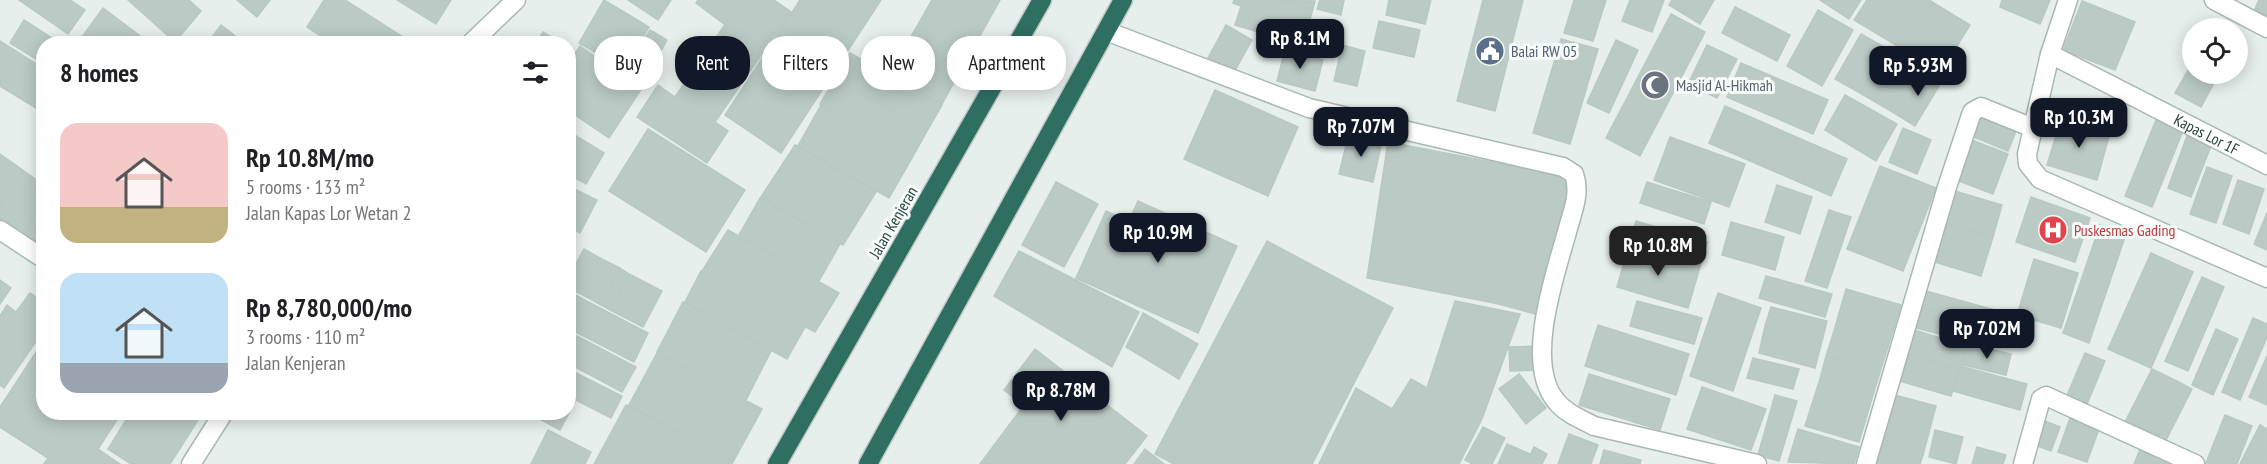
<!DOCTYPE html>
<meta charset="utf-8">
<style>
:root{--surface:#fff;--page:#f6f6f6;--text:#202124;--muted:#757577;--accent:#111827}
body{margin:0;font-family:"PT Sans Narrow",sans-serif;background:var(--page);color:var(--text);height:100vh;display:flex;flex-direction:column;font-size:22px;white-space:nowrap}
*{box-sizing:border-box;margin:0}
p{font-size:20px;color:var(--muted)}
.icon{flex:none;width:33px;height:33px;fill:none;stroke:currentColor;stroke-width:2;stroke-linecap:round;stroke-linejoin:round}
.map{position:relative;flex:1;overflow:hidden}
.drawer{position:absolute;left:36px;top:36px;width:540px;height:384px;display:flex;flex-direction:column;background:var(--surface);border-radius:24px;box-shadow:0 3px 15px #0003}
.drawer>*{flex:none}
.guide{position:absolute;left:594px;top:36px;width:570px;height:54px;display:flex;gap:12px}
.buttons{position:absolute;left:2182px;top:18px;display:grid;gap:12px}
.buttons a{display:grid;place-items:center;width:66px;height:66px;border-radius:50%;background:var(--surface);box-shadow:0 3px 15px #0003;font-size:30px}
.price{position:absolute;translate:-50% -51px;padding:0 14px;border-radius:12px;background:var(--accent);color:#fff;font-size:20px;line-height:39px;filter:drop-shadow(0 2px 3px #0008)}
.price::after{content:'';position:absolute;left:50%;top:36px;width:18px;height:14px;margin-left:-9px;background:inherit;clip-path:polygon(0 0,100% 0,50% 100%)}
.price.current{background:#222;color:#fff}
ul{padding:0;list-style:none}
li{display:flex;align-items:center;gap:18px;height:150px;padding:0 24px}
li span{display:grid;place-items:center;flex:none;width:168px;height:120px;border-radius:18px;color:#555}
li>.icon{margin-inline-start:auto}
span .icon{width:72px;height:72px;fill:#fffc;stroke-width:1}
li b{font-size:26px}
h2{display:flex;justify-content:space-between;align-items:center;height:72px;padding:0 24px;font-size:26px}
.pill{padding:0 21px;border-radius:24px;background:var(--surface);box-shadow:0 3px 15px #0003;font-size:21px;line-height:54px}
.pill.current{background:var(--accent);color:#fff}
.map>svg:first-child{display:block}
.building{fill:#bbcac4;stroke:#b8c9c2;stroke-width:1.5}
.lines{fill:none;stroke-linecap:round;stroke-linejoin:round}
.street-casing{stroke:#a8b8b2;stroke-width:21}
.highway-casing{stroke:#c2cac8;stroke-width:21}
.street{stroke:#fff;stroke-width:18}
.highway{stroke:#2f6f62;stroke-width:18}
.labels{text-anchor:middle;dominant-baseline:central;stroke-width:6;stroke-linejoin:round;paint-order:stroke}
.service-label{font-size:16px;fill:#4e5e75;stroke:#f7fbf9;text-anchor:start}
.worship-label{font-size:16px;fill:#5b616d;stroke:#f7fbf9;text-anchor:start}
.street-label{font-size:16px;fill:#24423a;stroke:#f7fbf9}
.health-label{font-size:16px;fill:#be3a42;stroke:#f7fbf9;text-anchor:start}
</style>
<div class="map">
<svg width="2267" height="464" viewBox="0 0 2267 464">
<rect width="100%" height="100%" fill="#e6efeb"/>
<path class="building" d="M19,0H70L85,10L68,34Z
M128,0H189L201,11L175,42Z
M237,0H270L257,17Z
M324,0H345L414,44H333L307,27Z
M397,0H451L436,24Z
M604,0L649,27L624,69L579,43Z
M628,0H671L658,20Z
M698,0H741L724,24L696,3Z
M742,0H774L791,12L715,122L728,131L707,163L637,117L658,85L675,97Z
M800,0H881L781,153L725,115Z
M932,0H1000L942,104L889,75Z
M1234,0L1315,1L1309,23L1327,28L1320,51L1235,25L1241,6L1233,3Z
M1320,0H1344L1341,15L1317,9Z
M1389,0H1431L1425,24L1386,15Z
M1483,0H1523L1495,111L1457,101Z
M1574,0H1606L1593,41L1564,33Z
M1630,0H1664L1652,32L1622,21Z
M1672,0H1714L1700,24L1669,5Z
M1820,0H1861L1849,19Z
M1867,0H1929L1970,25L1941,72L1854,20Z
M2002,0H2050L2040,24L2000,7Z
M2259,0H2267V16L2255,9Z
M2082,1L2135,22L2115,70L2063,50Z
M1735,7L1790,35L1777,61L1722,33Z
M103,8L151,44H77Z
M1818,10L1853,30L1822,86L1787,66Z
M1671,14L1705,32L1640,156L1606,138Z
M24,20L61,44H44V64L10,43Z
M1379,21L1420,30L1414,57L1373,48Z
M221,25L243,42L242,44H207Z
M1226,25L1252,40L1234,72L1208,58Z
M650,30L667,40L644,80L626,70Z
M543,32L562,44H535Z
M1861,34L1886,48L1860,93L1835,79Z
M1561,39L1598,49L1570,144L1533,133Z
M1616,40L1638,50L1609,113L1587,103Z
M0,41L44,69V113L0,86Z
M1342,45L1365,51L1357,86L1334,81Z
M1707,45L1737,59L1717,98L1688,84Z
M580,46L642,88L609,138L568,110V64Z
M1886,48L1920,68L1894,113L1860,93Z
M1285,50L1323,60L1315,91L1277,81Z
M850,53L942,105L927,131L835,78Z
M2193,61V74H2219L2201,107L2175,93Z
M1741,63L1828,100L1813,134L1727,97Z
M1920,68L1942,81L1915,126L1894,113Z
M835,78L927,131L912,158L820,104Z
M1215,90L1298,127L1268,196L1184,159Z
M1845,95L1897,124L1876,161L1825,130Z
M821,105L912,158L889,198L798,146Z
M1725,106L1847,159L1831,196L1709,143Z
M1984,110L2019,124L2008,151L1974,137Z
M2158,115L2185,126L2152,207L2125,196Z
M2061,119L2110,133L2097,180L2047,165Z
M1903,128L1931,140L1917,174L1889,162Z
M648,129L745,190L706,252L609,191Z
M568,131L604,153L586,184L568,174Z
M1349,133L1382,141L1373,182L1339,174Z
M2187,136L2211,146L2191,197L2168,188Z
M1670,137L1745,164L1737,186L1662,159Z
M1969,139L2008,154L1993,194L1954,179Z
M1388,142L1534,170L1570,180L1549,262L1539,312L1535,314L1499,304L1367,278Z
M795,145L876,192L843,245L761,197Z
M0,154L24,171L0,204Z
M1662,159L1737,186L1729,207L1654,180Z
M1880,166L1936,188L1922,223L1866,201Z
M2207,167L2232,176L2216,223L2190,214Z
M24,171L44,185V206L21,238L0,223V204Z
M2238,180L2264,189L2249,234L2223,224Z
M1056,182L1098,204L1064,267L1022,245Z
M1647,182L1711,202L1704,224L1640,203Z
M1777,185L1812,197L1800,234L1765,222Z
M568,186L597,200L580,233L568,227Z
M1948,189L2002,205L1993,237L1939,221Z
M2031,197L2090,218L2075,262L2016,242Z
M760,198L840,244L819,281L739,235Z
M1138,201L1237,246L1198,333L1076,278L1106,211L1129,221Z
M1866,201L1922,223L1903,271L1847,249Z
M44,206V254L21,238Z
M1829,210L1851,217L1827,288L1805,281Z
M2267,213V250L2254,244Z
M1636,221L1707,242L1700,267L1629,245Z
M1939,221L1993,237L1981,276L1928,260Z
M1731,222L1784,237L1775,270L1722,255Z
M2100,225L2126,234L2089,343L2063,333Z
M728,230L839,293L815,332L702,271Z
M1267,241L1393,308L1312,464H1174L1155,454Z
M1629,245L1700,267L1688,308L1617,287Z
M584,249L600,258L581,294L568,288V278Z
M1019,251L1139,312L1112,367L994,296Z
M2151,253L2193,272L2151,368L2108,349Z
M600,258L620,268L601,305L581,294Z
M2034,259L2078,273L2061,328L2017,315Z
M620,268L629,274L610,310L601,305Z
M701,271L805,327L787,359L685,302Z
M629,274L662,291L643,327L610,310Z
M1766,276L1832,294L1825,317L1759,298Z
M2202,277L2224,287L2188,371L2165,361Z
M0,280L11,288L0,304Z
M1846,289L1901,305L1888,347L1834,331Z
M1926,291L1995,310L1991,326L1921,308Z
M30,293L44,302V330L4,388L0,385V316L7,305L16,312Z
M1718,293L1761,308L1733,391L1690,376Z
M575,295L648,333L634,362L568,328V308Z
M1455,301L1520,314L1482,419L1459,464H1319L1356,388L1392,409L1411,379L1427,388Z
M1637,301L1702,318L1694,344L1630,326Z
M683,302L771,351L746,400L657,352Z
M1771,307L1827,321L1822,341L1765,326Z
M1921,308L1991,326L1986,346L1916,328Z
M1143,313L1198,344L1179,379L1126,347Z
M2253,318L2267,324V337L2240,400L2222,392Z
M1598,325L1689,354L1676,395L1585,366Z
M1765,326L1822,341L1815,368L1759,353Z
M1911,329L1967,346L1960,370L1903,353Z
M2216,329L2238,339L2213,395L2192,385Z
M1834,331L1888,347L1880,372L1826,356Z
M577,336L636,367L622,392L568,363V353Z
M44,340V412H122L98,449L120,464H44L48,458L0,427V407Z
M1968,344L2011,354L2006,375L1963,365Z
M1537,346V370L1510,371L1509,347Z
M1035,349L1147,436L1125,464H980L1024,405L1004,390Z
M657,353L762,409L733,462L629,405Z
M1903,353L1960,370L1951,396L1896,380Z
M2085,353L2105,361L2085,409L2065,400Z
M1826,356L1880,372L1873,395L1820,379Z
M2267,356V405L2249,397Z
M1753,358L1799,369L1793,389L1747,378Z
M1960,366L2027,384L2020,410L1953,391Z
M568,369L622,396L611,418L568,396Z
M2152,369L2175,380L2146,438L2123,426Z
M1519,374L1546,408L1526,424L1499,389Z
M1589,374L1670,399L1660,430L1579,405Z
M1820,379L1873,395L1859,442L1805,426Z
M2175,380L2192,389L2163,446L2146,438Z
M1702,387L1766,409L1751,450L1687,429Z
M1891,394L1936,406L1923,455L1878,443Z
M1775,395L1797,401L1779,461L1758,455Z
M568,398L575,402L560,430L527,412H568Z
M626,405L733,462L732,464H594Z
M131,412H193L200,417L170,464H131L108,449Z
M2225,415L2252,426L2237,464H2210L2206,463Z
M2070,418L2099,429L2087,462L2058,452Z
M2042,420L2060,427L2051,451L2032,444Z
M2260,425L2267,429V453L2250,444Z
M1483,427L1505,438L1492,464H1473L1465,460Z
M1798,429L1859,447L1854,464L1788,462Z
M548,430L591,452L585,464H531Z
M1935,430L1963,437L1956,464L1929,457Z
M1569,434L1598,445L1591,464H1558Z
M1878,443L1923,455L1920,464H1872Z
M1507,444L1530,454L1525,464H1498Z
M2250,444L2267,453V464H2240Z
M1534,447L1547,454L1542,464H1526Z
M1977,447L2006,455L2003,464H1972Z
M2141,447L2170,460L2169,464H2134Z
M1145,449L1164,464H1134Z
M1604,450L1641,460L1640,464H1600Z"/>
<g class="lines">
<g class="street-casing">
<g id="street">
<path d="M2068,0L2050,54L2027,154L2028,164L2040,179L2267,278"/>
<path d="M2214,0L2267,28"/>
<path d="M1106,31L1309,108L1563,167L1574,174C1581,194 1572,212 1567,232C1555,275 1524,363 1556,401C1565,413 1581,419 1594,426L1757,464"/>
<path d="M470,44L516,0"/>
<path id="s1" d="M2050,54L2267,165"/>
<path d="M0,230L44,259"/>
<path d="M191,464L224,412"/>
<path d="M1866,464L1947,187L1972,112L1981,107L2033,128"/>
<path d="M2023,464L2041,399L2046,396L2195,464"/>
</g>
</g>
<g class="highway-casing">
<path id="highway" d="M777,464L1042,0
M868,464L1123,0"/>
</g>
<use href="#street" class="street"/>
<use href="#highway" class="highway"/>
</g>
<defs>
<g id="civic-disc" transform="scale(1.5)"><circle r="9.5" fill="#5c6f8a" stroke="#f7fbf9"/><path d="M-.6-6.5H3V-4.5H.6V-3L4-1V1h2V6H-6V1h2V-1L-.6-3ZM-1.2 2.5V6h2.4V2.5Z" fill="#fff"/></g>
<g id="mosque-disc" transform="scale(1.5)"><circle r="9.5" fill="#6b7280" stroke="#f7fbf9"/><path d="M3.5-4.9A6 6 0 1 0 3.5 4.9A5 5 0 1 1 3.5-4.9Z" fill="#fff"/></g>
<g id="hospital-disc" transform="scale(1.5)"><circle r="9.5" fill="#e0444e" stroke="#f7fbf9"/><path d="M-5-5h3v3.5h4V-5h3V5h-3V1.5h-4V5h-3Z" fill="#fff"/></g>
</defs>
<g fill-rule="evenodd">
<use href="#civic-disc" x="1490" y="51"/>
<use href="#mosque-disc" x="1655" y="85"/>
<use href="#hospital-disc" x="2053" y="230"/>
</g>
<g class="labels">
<g class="service-label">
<text x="1511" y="51">Balai RW 05</text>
</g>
<g class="worship-label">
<text x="1676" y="85">Masjid Al-Hikmah</text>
</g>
<g class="street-label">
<text stroke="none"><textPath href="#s1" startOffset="176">Kapas Lor 1F</textPath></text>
<text transform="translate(893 222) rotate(-60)">Jalan Kenjeran</text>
</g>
<g class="health-label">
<text x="2074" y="230">Puskesmas Gading</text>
</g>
</g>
</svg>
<div class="buttons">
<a><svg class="icon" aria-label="locate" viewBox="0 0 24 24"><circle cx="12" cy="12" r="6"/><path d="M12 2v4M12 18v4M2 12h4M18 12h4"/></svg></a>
</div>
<b class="price" style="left:1300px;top:70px">Rp 8.1M</b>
<b class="price" style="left:1918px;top:97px">Rp 5.93M</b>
<b class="price" style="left:2079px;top:149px">Rp 10.3M</b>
<b class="price" style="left:1361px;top:158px">Rp 7.07M</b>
<b class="price" style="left:1158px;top:264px">Rp 10.9M</b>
<b class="price current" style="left:1658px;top:277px">Rp 10.8M</b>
<b class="price" style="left:1987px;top:360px">Rp 7.02M</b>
<b class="price" style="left:1061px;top:422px">Rp 8.78M</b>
<div class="guide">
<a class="pill">Buy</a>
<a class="pill current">Rent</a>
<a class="pill">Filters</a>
<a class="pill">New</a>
<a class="pill">Apartment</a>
</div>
<section class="drawer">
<h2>8 homes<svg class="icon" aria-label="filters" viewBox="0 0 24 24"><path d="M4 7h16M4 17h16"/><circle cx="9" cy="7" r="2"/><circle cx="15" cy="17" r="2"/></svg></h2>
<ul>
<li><span style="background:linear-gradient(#f6c9c9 70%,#c2b280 0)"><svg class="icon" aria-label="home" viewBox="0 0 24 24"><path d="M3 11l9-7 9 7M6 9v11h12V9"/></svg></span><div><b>Rp 10.8M/mo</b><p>5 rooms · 133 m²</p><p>Jalan Kapas Lor Wetan 2</p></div></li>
<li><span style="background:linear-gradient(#bfe0f5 75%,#9aa5b1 0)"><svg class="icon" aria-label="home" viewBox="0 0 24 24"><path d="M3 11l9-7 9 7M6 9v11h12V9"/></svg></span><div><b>Rp 8,780,000/mo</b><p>3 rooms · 110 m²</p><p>Jalan Kenjeran</p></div></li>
</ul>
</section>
</div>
